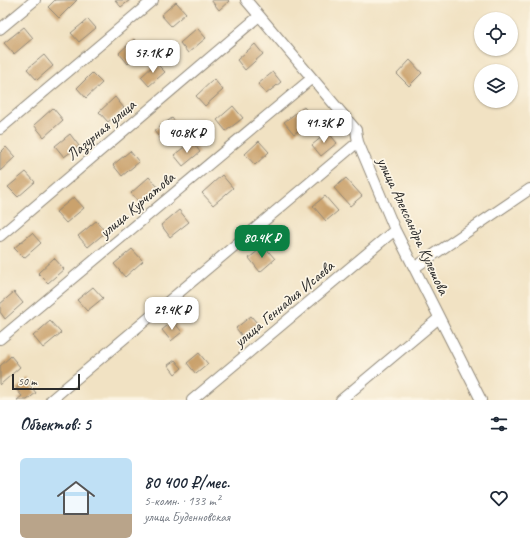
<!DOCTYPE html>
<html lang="ru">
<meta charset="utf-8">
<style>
:root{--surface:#fff;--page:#f2f2f3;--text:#1f2937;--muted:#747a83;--accent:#0b8043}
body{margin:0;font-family:Caveat,sans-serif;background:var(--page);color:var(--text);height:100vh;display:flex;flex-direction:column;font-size:15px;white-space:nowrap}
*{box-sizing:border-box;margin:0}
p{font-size:13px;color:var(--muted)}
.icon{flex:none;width:22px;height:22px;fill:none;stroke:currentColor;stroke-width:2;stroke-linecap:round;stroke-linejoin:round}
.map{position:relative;height:400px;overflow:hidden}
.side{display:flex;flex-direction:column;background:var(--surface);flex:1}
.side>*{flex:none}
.controls{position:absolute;left:474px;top:12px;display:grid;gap:8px}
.controls a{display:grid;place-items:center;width:44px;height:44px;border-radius:50%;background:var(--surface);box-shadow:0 1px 3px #0004;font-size:20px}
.scale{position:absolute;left:12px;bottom:10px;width:68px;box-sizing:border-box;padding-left:4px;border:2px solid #2b2b2b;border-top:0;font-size:11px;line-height:14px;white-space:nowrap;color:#2b2b2b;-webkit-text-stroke:3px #fcf5e5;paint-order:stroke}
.price{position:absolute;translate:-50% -34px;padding:0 9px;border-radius:8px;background:#fff;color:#222;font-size:13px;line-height:26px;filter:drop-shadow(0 1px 2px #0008)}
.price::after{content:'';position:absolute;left:50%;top:24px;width:12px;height:9px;margin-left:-6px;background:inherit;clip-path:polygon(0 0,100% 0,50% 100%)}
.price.selected{background:var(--accent);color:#fff}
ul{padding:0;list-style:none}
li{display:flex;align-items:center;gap:12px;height:100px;padding:0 20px}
li span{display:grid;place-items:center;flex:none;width:112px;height:80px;border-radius:6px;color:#555}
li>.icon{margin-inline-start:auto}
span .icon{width:48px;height:48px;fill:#fffc;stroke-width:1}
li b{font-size:17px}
h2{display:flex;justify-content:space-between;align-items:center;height:48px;padding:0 20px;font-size:17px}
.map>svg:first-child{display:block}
.building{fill:#caa26d}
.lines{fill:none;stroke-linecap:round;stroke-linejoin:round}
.minor-casing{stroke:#8e8677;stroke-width:12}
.minor{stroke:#fff;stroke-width:10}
.labels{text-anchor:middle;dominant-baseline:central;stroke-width:3.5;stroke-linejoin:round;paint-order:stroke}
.street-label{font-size:16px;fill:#2b2b2b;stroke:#fcf5e5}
</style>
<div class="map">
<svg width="530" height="400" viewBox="0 0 530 400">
<rect width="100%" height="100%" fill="#fcf5e5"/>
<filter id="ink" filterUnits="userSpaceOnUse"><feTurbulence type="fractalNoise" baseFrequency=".025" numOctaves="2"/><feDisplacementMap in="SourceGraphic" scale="8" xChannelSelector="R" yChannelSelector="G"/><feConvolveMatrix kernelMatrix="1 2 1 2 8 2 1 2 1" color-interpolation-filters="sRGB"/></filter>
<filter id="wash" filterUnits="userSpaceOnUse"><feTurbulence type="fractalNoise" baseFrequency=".012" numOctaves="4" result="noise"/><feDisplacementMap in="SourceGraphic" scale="16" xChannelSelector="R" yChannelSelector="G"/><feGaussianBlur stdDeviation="0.9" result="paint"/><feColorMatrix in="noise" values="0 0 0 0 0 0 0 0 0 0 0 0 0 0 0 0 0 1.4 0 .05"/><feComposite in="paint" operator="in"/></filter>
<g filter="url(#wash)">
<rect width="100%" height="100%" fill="#f1e2c3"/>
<g id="blocks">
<path class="building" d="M55,0H77L59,18L48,7Z
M115,0H130L121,7Z
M211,0H228L229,1L219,10Z
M176,2L186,13L171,26L161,15Z
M88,19L96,28L79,42L71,33Z
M24,27L33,38L14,54L4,43Z
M197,28L206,38L188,53L180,43Z
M134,39L142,50L128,64L119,53Z
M255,44L263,54L245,70L237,60Z
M44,55L53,66L37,80L27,69Z
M410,60L422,73L409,86L397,74Z
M156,63L165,72L149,86L141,77Z
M273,72L281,82L266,94L258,84Z
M92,73L102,83L86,98L77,88Z
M214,79L223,90L205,106L196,96Z
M115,97L124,108L108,122L99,112Z
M233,106L243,118L226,131L217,120Z
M304,107L313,118L294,134L284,122Z
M53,108L63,120L44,137L34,125Z
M172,118L180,128L163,142L154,131Z
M328,132L337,143L321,156L312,145Z
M70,134L79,146L64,157L55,146Z
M192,141L200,152L183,166L174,155Z
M259,141L269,152L255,165L245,154Z
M6,147L15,157L0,171V153Z
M130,151L139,162L122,176L113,165Z
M26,172L35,182L18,197L8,187Z
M222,175L233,188L213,205L202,193Z
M149,177L158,187L140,203L131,193Z
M346,178L362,196L350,206L334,188Z
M325,196L338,211L326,221L313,206Z
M74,197L84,208L66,223L56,212Z
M179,210L189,222L170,237L161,225Z
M96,221L106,232L88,247L78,236Z
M32,233L41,243L24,258L14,248Z
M264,246L275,259L260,272L249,258Z
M132,249L143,261L125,277L114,264Z
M54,258L64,269L48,283L38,273Z
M93,287L103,298L87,311L77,300Z
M14,292L23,303L5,319L0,312V304Z
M251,316L257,323L242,336L236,328Z
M50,321L61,333L43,348L33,336Z
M173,321L182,332L171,341L162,330Z
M199,353L208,364L196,374L187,363Z
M11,356L20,367L0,385V366Z
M175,360L182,368L175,374L168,365Z
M29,379L32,383L30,385L36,393L27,400H17L22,396L16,389Z"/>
</g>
</g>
<g filter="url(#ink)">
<use href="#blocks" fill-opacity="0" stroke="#8e8677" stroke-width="1"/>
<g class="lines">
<g class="minor-casing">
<path id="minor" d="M246,0L356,130L358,142L395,230L481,400
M0,29L35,0
M0,129L153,0
M0,236L259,16
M414,268L530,189
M0,339L312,78
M51,400L358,142
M192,400L395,230
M341,400L439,318"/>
</g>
<use href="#minor" class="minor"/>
</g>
</g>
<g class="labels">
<g class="street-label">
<text transform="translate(101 130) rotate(-40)">Лазурная улица</text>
<text transform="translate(137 205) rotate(-40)">улица Курчатова</text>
<text transform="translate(413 226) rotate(65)">улица Александра Кулешова</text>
<text transform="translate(284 304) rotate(-40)">улица Геннадия Исаева</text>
</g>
</g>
</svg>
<div class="controls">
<a><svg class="icon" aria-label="locate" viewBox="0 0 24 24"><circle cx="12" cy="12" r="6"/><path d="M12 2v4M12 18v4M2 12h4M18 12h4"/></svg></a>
<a><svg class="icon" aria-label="layers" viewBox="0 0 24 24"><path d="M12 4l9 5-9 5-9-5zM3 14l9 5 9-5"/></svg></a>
</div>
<div class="scale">50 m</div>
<b class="price" style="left:153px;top:74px">57.1K ₽</b>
<b class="price" style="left:324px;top:144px">41.3K ₽</b>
<b class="price" style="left:187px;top:154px">40.8K ₽</b>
<b class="price selected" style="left:262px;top:259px">80.4K ₽</b>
<b class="price" style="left:172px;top:331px">29.4K ₽</b>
</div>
<section class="side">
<h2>Объектов: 5<svg class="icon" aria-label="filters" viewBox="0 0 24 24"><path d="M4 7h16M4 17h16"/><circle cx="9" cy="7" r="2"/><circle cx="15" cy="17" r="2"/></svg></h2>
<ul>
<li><span style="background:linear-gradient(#bfe0f5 70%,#b9a48a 0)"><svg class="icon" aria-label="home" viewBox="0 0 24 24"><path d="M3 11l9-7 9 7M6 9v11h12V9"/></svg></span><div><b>80 400 ₽/мес.</b><p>5-комн. · 133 m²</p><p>улица Буденновская</p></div><svg class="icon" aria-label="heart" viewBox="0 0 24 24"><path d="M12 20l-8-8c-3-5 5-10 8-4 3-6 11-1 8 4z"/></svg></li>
</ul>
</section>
